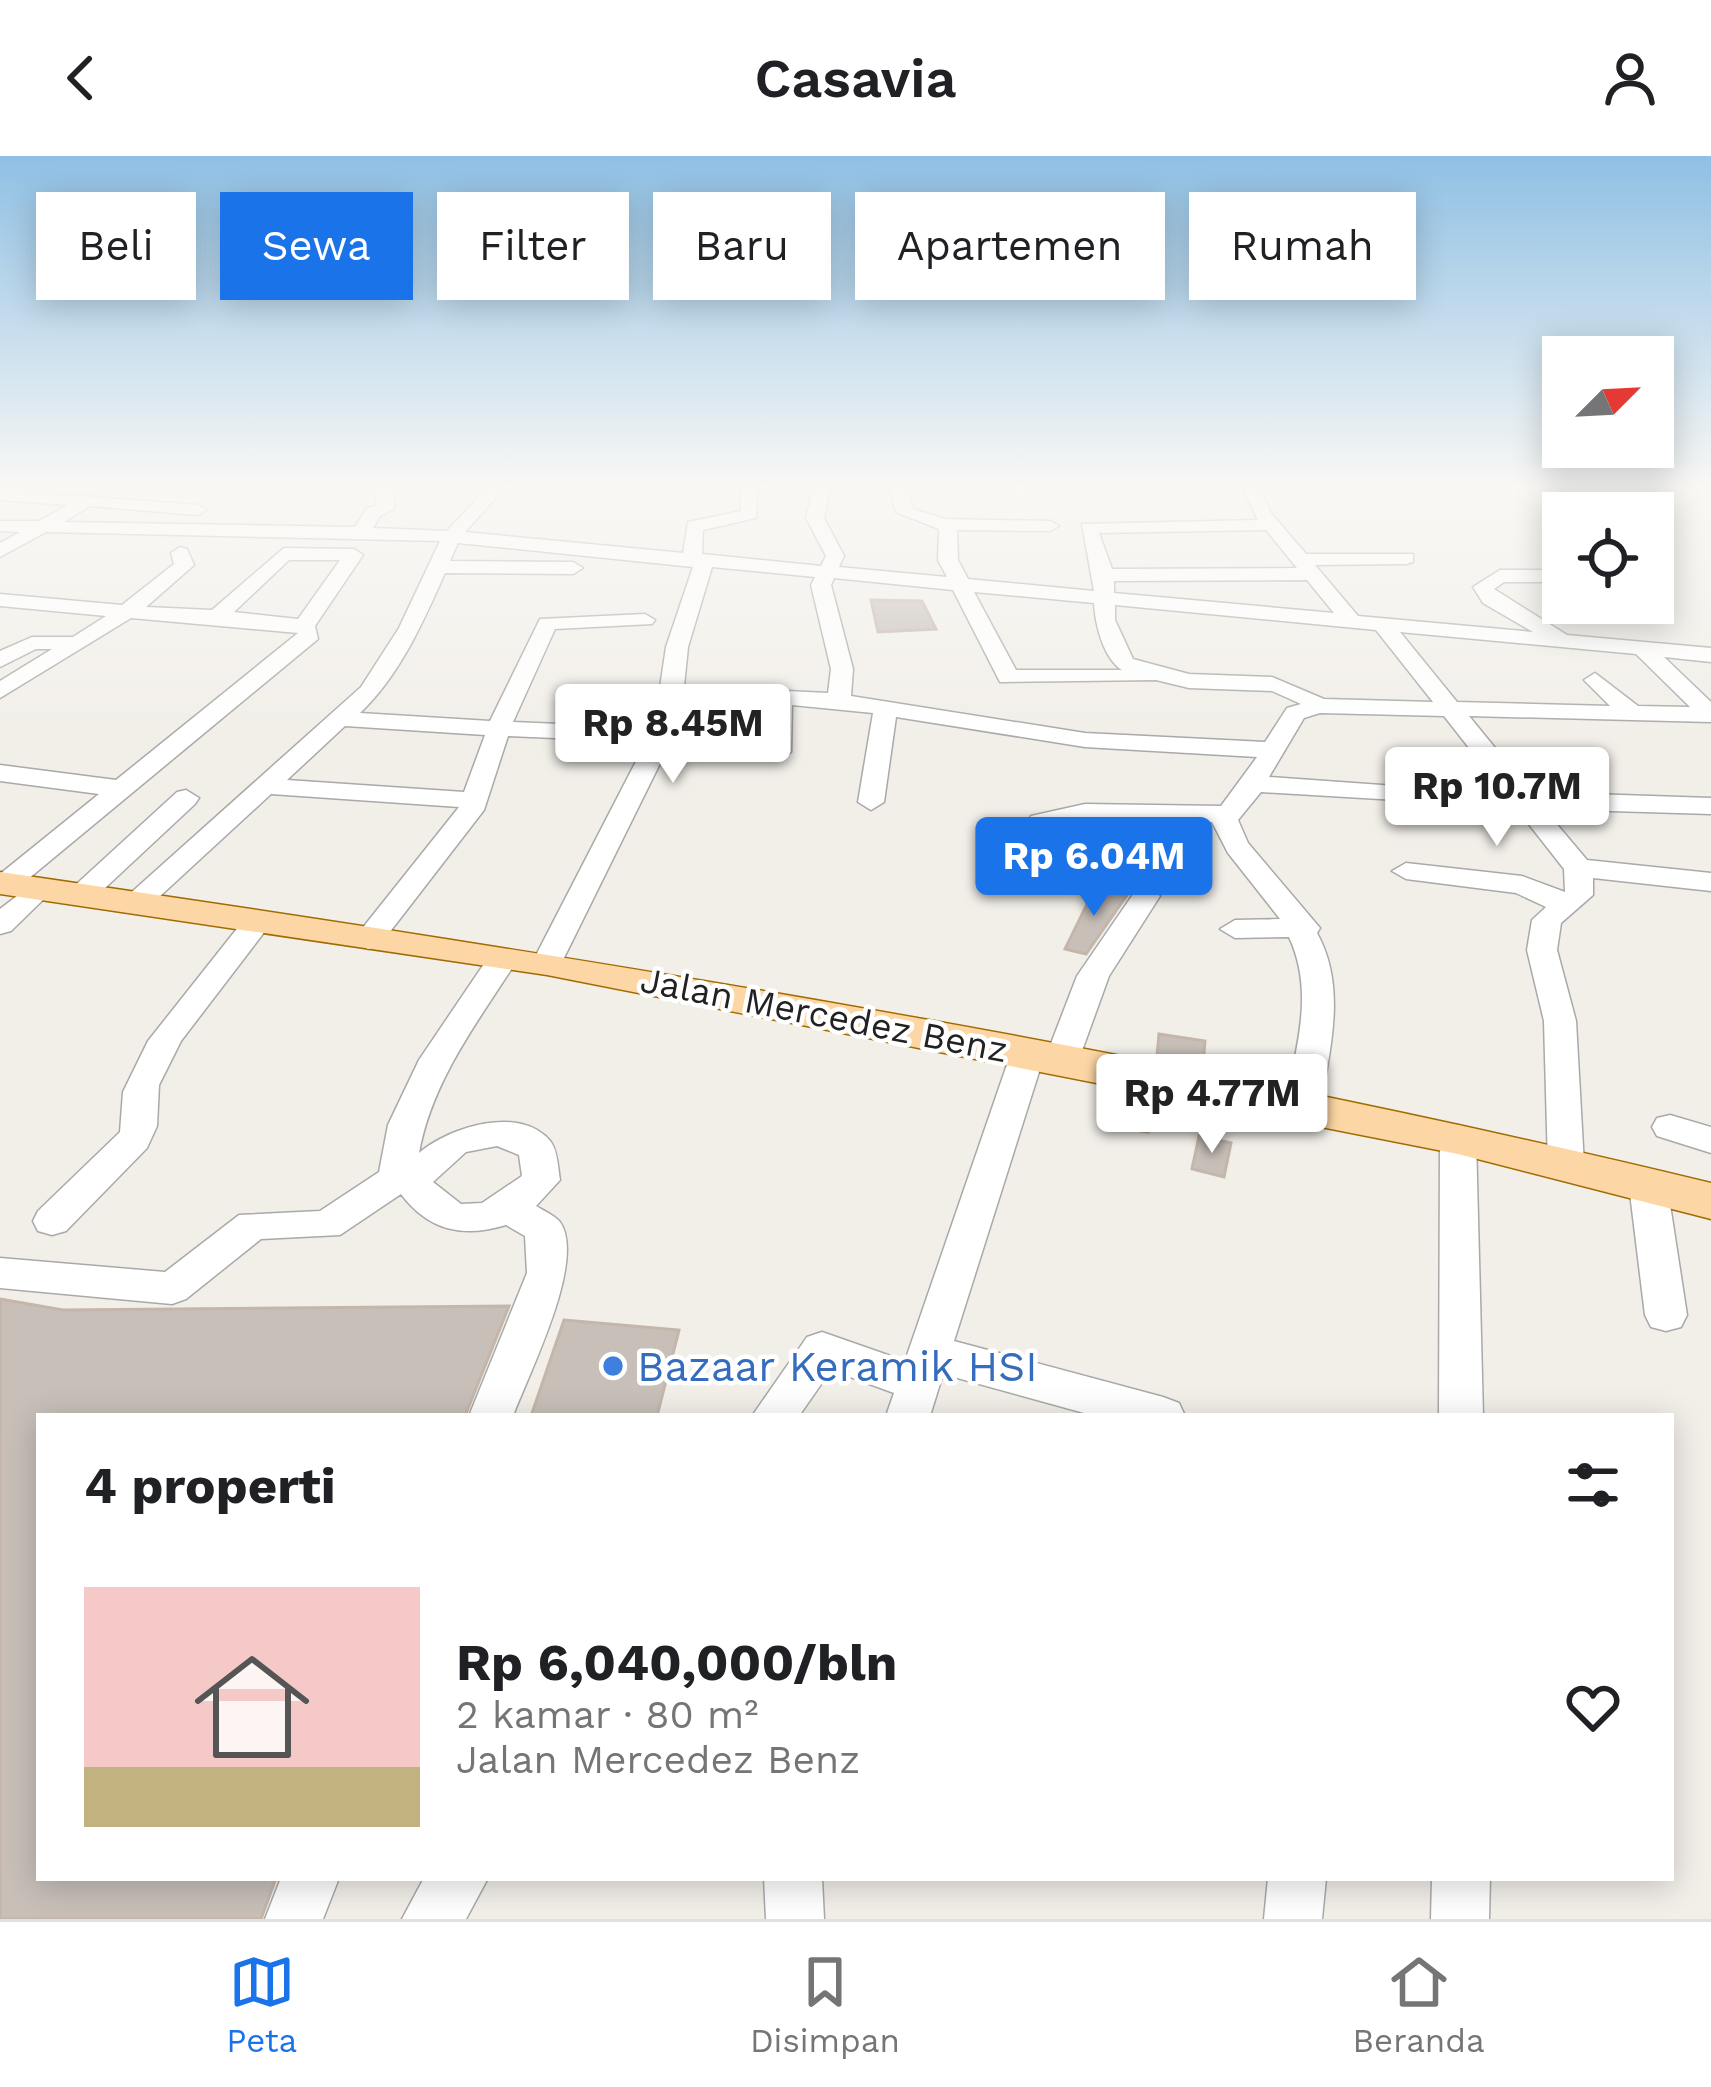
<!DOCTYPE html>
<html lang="id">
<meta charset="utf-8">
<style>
:root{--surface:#fff;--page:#f2f2f2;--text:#202124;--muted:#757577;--line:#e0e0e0;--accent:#1a73e8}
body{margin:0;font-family:"Work Sans",sans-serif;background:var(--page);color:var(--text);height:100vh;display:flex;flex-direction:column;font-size:45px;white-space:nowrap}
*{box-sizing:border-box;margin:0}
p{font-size:39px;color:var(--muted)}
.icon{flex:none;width:66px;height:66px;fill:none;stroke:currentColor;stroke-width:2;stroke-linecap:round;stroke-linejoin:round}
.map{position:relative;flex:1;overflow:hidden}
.panel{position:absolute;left:36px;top:1257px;width:1638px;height:468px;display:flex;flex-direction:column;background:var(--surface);border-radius:0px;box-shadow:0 6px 30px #0003}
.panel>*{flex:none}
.top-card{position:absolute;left:36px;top:36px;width:1641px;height:108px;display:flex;gap:24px}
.needle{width:78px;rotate:66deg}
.controls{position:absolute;left:1542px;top:180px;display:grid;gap:24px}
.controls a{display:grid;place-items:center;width:132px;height:132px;border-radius:0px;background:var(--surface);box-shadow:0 6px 30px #0003;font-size:60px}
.price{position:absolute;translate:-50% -102px;padding:0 27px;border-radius:12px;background:#fff;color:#222;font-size:39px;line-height:78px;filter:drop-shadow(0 3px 6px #0008)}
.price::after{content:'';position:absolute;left:50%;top:72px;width:36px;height:27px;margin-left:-18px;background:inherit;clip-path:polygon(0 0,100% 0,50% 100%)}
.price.active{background:var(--accent);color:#fff}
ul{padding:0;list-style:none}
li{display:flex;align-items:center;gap:36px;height:300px;padding:0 48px}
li+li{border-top:3px solid var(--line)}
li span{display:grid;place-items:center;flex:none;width:336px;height:240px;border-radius:0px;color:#555}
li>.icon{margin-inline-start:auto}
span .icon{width:144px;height:144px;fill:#fffc;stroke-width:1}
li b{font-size:51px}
h2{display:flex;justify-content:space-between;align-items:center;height:144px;padding:0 48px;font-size:51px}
.tag{padding:0 42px;border-radius:0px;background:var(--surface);box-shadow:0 6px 30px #0003;font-size:42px;line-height:108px}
.tag.active{background:var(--accent);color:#fff}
header{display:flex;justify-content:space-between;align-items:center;height:156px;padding:0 48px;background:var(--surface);font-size:54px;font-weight:600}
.menu{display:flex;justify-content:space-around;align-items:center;height:168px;border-top:3px solid var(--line);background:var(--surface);font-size:33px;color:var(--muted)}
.menu a{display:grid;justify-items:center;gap:6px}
.menu .active{color:var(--accent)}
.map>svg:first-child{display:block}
.building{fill:#c7bfb8;stroke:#c4b6ab;stroke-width:3}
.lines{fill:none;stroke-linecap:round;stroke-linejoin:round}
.minor-casing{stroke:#a9a9a9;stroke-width:3}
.major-casing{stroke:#a06b00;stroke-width:3}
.minor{fill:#fff;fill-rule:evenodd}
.major{fill:#fcd6a4;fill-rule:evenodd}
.shop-dot{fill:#3f7fe0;stroke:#fff;stroke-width:4.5}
.labels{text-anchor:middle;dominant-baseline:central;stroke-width:9;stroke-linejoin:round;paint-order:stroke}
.street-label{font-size:36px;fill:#222;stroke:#fff}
.near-shop-label{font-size:42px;fill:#366cbe;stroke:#fff;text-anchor:start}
</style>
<header><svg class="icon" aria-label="back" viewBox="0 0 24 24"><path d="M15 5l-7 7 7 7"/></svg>Casavia<svg class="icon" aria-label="person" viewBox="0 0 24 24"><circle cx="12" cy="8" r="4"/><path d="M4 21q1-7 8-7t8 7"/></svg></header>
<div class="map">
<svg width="1711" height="1763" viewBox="0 0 1711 1763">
<rect width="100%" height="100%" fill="#f2efe9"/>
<path class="building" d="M871,444L922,445L936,473L878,476Z
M1095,732L1127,739L1086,798L1065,793Z
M1159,878L1205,885L1203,908L1157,900Z
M1117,947L1150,952L1148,976L1114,971Z
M1199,980L1231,987L1224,1021L1192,1013Z
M0,1143L63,1154L509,1150L465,1260H39V1722H276L261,1763H0Z
M564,1164L679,1174L657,1260H531Z"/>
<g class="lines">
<g class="minor-casing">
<path id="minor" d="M376,333H394V353L380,360L373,372L447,375L486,333H504L465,376L683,397L688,366L741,355L740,333H758L756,362L703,374L702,398L821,410L826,400L806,362L813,333H830L824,362L844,400L839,411L947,421L938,404L939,373L896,356L890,333H907L913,353L945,363L1050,365L1059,370L1050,375L957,374L958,404L968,423L1094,435L1082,368L1258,364L1243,333H1260L1271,357L1306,398H1413V406L1406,408L1315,409L1358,460L1533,476L1483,447L1473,431L1500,414H1563V426H1504L1494,433L1567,479L1711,492V506L1664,501L1711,546V566L1469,560L1531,636L1711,642V658L1544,653L1587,704L1711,717V735L1593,722V739L1561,767L1557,794L1576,865L1584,1009L1579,1018H1553L1548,1009L1544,865L1527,794L1532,764L1546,751L1516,737L1406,723L1392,715L1406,707L1522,720L1565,736L1564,713L1444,560L1320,557L1304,562L1269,621L1438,633L1451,641L1447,647L1261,636L1238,664L1248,687L1320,772L1317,777C1347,831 1330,893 1320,951L1302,963L1284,951C1296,895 1315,836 1289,781L1235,782L1220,773L1235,764L1280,763L1228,697L1212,666L1108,663L1040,674L1027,666L1031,660L1085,648L1221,650L1257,601L1085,591L896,561L884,646L871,654L858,646L873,557L792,549L791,596L779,603L767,596L769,548L683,543L681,565L558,814H536L532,807L646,586L508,580L484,654L379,790L368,793L353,784L459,651L271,638L145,754H125L120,748L125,742L361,531L399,472L440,385L46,376L0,401V387L20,376L0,375V365H39L68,349L0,344V334L198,349L207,354L198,359L90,350L64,366L355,371L367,352L376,350ZM1266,374L1297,412L1112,413L1099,377ZM458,387L693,411L666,491L654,572L513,566L555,473L652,468L655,464L645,458L540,463L490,565L360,557C400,519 423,466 445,417L573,418L583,412L573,406L450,405ZM712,411L815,421L811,429L831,513L828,537L684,530L688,491ZM834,422L953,434L1000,526L1156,524L1189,532L1272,535L1301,548L1287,552L1265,586L1085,577L851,540L853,513L831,429ZM1307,424L1334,457L1114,437V425ZM974,436L1094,447C1095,469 1104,503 1122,514H1016ZM1115,449L1376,474L1433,546L1324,543L1272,521L1189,518L1133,503L1115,464ZM1400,476L1636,498L1690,551L1638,550L1595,517L1584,524L1610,550L1457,546ZM345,570L485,579L464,636L287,624Z
M180,391L187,393L194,409L146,451L212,454L284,392L354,393L363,399L315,470L318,483L16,733L0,734V718L99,638L0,625V609L116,624L298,477L131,462L0,542V525L52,493H36L0,511V495L32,481H73L106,460L0,450V438L122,449L174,408L171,397ZM289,404H340L298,463L234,456Z
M186,634L199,642L195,648L90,746H70L66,740L70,734L177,636Z
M39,723L53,732L49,738L11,775L0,778V753Z
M1146,731L1160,740L1109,820L1079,903L1074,911H1050L1045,903L1077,820L1136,734Z
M257,757L272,766L181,885L159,929L157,970L147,992L66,1075L52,1079L38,1075L33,1065L38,1055L120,976L123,936L148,885L247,760Z
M503,794L518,803C479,864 432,924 419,997C449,971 521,948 551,986C558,996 558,1013 560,1024L536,1050C544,1055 554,1059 560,1066C587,1104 528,1219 513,1260H469L527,1117L525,1080L506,1069C463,1082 429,1075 401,1038L340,1079L261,1083L186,1143L172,1148L0,1132V1102L165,1116L239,1059L320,1055L379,1016L388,969L419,904L492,796ZM497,990L519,999L522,1020L482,1047L461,1048L433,1026L466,996Z
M1028,886L1045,897L954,1185L1163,1241L1179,1247L1185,1260H1095L943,1218L930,1260H886L894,1237L831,1214L799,1260H752L807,1181L822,1176L905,1205L1011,897Z
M1670,959L1711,971V997L1657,980L1652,971L1657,962Z
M1458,969L1471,973L1476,982L1483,1260H1439L1440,982L1445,973Z
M1648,1015L1661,1019L1667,1029L1687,1159L1681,1171L1666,1175L1651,1171L1645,1159L1629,1029L1635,1019Z
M281,1722H339L323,1763H265Z
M424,1722H488L466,1763H402Z
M764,1722H822L824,1763H766Z
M1268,1722H1326L1322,1763H1264Z
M1432,1722H1490L1489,1763H1431Z"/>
</g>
<g class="major-casing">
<path id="major" d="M0,716C573,799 1148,891 1711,1027V1063L1458,998L547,819L0,738Z"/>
</g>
<use href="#minor" class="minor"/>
<use href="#major" class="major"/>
</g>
<linearGradient id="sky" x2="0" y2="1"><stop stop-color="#8fc0e4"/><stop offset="0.57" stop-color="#f9f8f5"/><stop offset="1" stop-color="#f9f8f5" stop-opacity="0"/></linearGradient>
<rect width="1711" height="580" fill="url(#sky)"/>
<circle class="shop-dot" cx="613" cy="1210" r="12"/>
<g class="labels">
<g class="street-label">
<text transform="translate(824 859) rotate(11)">Jalan Mercedez Benz</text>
</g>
<g class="near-shop-label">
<text x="637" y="1210">Bazaar Keramik HSI</text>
</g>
</g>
</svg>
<div class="controls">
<a><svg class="needle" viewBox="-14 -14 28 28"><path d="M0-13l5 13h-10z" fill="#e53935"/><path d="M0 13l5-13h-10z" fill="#757577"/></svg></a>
<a><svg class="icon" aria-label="locate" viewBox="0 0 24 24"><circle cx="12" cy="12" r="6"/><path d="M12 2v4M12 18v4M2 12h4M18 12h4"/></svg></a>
</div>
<b class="price" style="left:673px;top:630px">Rp 8.45M</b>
<b class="price" style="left:1497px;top:693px">Rp 10.7M</b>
<b class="price active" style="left:1094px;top:763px">Rp 6.04M</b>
<b class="price" style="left:1212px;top:1000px">Rp 4.77M</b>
<div class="top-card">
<a class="tag">Beli</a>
<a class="tag active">Sewa</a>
<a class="tag">Filter</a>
<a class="tag">Baru</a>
<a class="tag">Apartemen</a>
<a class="tag">Rumah</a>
</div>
<section class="panel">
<h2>4 properti<svg class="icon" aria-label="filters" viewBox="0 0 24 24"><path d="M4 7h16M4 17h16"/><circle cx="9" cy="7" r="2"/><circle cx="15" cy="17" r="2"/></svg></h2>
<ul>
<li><span style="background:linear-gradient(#f6c9c9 75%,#c2b280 0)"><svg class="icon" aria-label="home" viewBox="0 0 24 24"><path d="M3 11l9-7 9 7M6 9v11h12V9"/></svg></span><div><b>Rp 6,040,000/bln</b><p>2 kamar · 80 m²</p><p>Jalan Mercedez Benz</p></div><svg class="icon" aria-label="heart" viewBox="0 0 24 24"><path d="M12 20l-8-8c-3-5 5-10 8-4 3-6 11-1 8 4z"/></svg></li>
</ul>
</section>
</div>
<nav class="menu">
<a class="active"><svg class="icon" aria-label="map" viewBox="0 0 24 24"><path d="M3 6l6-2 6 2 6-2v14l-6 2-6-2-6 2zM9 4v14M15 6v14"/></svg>Peta</a>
<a><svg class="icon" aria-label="saved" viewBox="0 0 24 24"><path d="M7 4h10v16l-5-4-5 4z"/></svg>Disimpan</a>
<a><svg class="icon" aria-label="home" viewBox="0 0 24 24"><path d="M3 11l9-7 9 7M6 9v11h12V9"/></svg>Beranda</a>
</nav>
